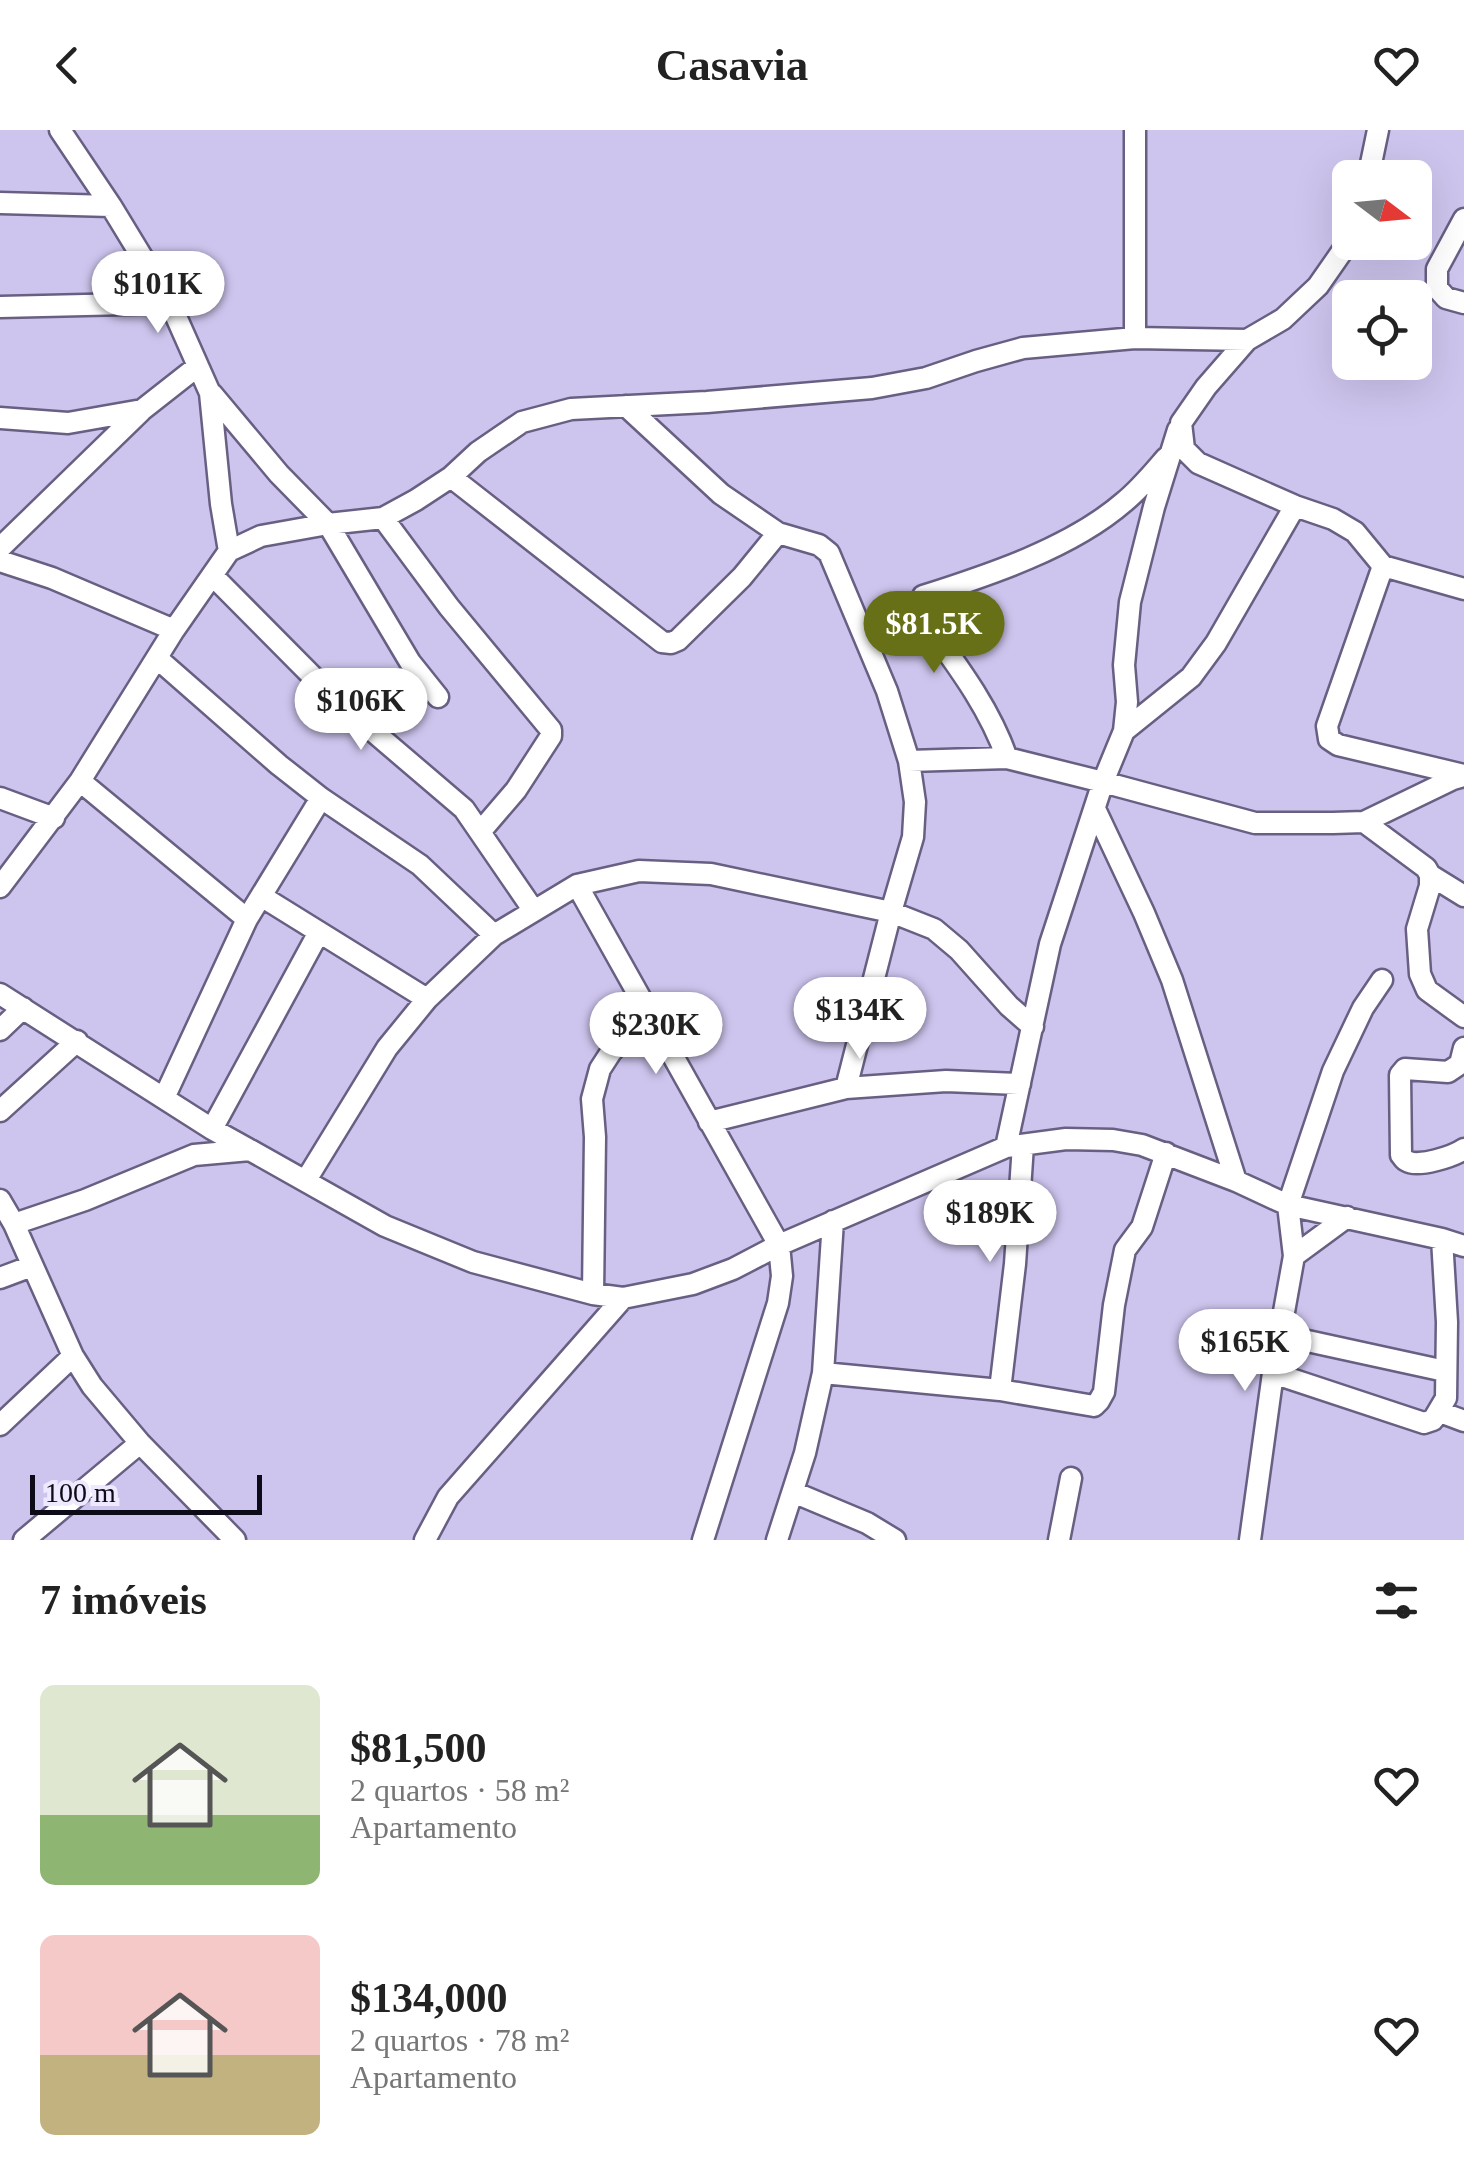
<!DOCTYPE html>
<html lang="pt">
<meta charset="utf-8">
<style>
:root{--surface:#fff;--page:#f6f6f6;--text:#222;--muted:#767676;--accent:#677017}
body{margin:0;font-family:Georgia,serif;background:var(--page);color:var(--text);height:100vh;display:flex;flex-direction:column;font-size:38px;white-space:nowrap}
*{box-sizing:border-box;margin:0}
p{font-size:32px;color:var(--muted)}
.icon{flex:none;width:55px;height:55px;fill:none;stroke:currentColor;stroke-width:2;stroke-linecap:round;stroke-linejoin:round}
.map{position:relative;height:1410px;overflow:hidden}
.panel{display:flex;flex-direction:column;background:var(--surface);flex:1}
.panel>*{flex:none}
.needle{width:65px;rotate:106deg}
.tools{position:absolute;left:1332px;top:30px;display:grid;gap:20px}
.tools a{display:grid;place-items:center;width:100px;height:100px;border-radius:15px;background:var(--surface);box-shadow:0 10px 40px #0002;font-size:50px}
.scale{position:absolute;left:30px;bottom:25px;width:232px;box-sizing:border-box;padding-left:10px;border:5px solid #0e0b18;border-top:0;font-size:28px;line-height:35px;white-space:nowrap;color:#0e0b18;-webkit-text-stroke:8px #eee9fe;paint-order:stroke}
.price{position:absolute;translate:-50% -85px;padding:0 22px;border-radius:35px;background:#fff;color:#222;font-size:32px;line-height:65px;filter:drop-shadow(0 2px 5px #0008)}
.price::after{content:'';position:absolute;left:50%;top:60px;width:30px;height:22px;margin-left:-15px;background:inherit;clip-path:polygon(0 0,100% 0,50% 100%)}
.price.current{background:var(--accent);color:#fff}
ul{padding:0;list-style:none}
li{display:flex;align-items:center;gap:30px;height:250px;padding:0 40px}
li span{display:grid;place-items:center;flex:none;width:280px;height:200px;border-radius:15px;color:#555}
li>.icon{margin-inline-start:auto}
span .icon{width:120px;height:120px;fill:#fffc;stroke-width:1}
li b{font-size:42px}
h2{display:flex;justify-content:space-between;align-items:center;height:120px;padding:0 40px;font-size:42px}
header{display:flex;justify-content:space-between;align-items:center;height:130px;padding:0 40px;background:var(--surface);font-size:45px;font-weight:700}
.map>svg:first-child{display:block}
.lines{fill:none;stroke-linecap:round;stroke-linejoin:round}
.minor-casing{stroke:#685f83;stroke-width:25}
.minor{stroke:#fff;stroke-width:20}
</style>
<header><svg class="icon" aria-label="back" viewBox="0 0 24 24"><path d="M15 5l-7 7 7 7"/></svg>Casavia<svg class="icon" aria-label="heart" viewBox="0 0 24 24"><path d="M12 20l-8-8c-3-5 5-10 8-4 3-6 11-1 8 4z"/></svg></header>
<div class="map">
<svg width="1464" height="1410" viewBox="0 0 1464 1410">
<rect width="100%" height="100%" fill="#cec5ee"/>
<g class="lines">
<g class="minor-casing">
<path id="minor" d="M60,0L111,76L170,173L210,263L221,374L229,421
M1368,48L1378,0
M0,73L111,76
M1464,89L1437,139V158L1446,168L1464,173
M1350,110L1318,156L1283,189L1247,210L1206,257L1181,293L1184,319L1198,333L1295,376L1333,389L1355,402L1383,436L1464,459
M0,177L170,173
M1135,208V0
M212,264L279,344L328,394L410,532L438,567
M626,276L721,364L778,403L819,415L829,423L887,561L909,631L915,672L913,707L891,782L846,958
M0,288L68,293L142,280L198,236
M451,347L662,512L671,513L678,510L742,447L778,403
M383,388L449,477L551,600V606L516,660L480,702
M0,418L141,281
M0,431L52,448L174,500
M1383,436L1327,596L1329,609L1338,615L1464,645
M212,445L334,568L464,679L534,781
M158,529L279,635L321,668L420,735L494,805
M1124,601L1191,547L1216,513L1295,376
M1007,628C988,574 953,530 920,484L918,475L923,466C989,445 1071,418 1124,372C1140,359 1153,343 1166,328
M909,631L1007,628L1103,652L1124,601L1127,572L1124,535L1130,472L1154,377L1178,300
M80,651L247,789
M0,668L54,688
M1095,679L1144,783L1172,850L1236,1051
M1364,692L1426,738L1430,745L1464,766
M1430,745V756L1417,799L1420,844L1427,860L1464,887
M577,755L779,1115L782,1146L778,1173L703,1410
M0,757L80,651L174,500L229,421L261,406L328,394L383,388L416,370L451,347L478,322L522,292L571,279L707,272L872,258L926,248L976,231L1023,218L1135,208L1247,210
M261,766L427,869
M0,864L212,999L248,1019
M0,900L23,878
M1464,918L1460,934L1448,942L1405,939L1400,945L1401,1025C1403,1027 1404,1030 1407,1031C1418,1038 1454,1026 1464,1019
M164,968L247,789L321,668
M0,981L77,911
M709,992L846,958L946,951L1020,954
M212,999L319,802
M1006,1017L1050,814L1103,652L1255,693H1333L1364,692L1453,649L1464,646
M306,1050L387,918L427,869L494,805L577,755L639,741L711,744L891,782L934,799L959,820L1009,876L1033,897
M0,1070L14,1094L73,1226L92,1256L140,1313L235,1410
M14,1094L85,1070L194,1025L250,1020L385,1096L473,1132L593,1164L623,1168L693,1154L733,1139L779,1115L1006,1017L1066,1009L1113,1010L1142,1015L1236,1051L1288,1075L1442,1109L1464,1116
M1294,1126L1347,1087
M0,1148L32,1136
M593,1164L595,1007L592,969L600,939L611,922L650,881
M1280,1205L1445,1241
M823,1243L1000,1260L1094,1276L1099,1271L1104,1262L1114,1175L1125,1120L1142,1097L1166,1023
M1273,1243L1424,1293L1433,1290L1446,1268L1447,1192L1442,1109
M1000,1260L1015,1134L1023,1015
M1440,1282L1464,1291
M0,1295L73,1226
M793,1362L867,1393L895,1410
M24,1410L140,1313
M425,1410L448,1367L623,1168
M777,1410L805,1323L823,1243L833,1091
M1059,1410L1071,1348
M1250,1410L1273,1243L1294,1126L1288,1075L1333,941L1363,878L1382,850"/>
</g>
<use href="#minor" class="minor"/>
</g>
</svg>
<div class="tools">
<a><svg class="needle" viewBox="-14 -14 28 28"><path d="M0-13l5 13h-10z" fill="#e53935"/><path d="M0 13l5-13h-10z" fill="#767676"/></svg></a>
<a><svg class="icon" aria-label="locate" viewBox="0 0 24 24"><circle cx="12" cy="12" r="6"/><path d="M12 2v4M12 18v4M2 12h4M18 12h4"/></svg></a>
</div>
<div class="scale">100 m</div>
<b class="price" style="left:158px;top:206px">$101K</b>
<b class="price current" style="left:934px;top:546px">$81.5K</b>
<b class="price" style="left:361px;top:623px">$106K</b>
<b class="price" style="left:860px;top:932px">$134K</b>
<b class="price" style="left:656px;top:947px">$230K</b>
<b class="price" style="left:990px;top:1135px">$189K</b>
<b class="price" style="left:1245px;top:1264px">$165K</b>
</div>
<section class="panel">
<h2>7 imóveis<svg class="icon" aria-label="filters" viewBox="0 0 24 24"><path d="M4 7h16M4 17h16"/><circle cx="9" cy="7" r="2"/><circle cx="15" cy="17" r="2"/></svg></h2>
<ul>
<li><span style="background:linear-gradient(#dfe7d0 65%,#8fb573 0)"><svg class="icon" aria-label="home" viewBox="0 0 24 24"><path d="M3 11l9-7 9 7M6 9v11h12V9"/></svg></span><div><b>$81,500</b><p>2 quartos · 58 m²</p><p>Apartamento</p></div><svg class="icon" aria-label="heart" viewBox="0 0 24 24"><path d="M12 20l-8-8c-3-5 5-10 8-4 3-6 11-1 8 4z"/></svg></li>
<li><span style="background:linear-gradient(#f6c9c9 60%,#c2b280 0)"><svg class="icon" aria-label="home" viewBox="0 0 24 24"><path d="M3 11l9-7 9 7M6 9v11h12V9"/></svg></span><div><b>$134,000</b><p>2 quartos · 78 m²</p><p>Apartamento</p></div><svg class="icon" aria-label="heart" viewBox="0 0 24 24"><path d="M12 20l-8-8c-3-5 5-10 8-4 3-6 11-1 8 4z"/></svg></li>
</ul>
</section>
